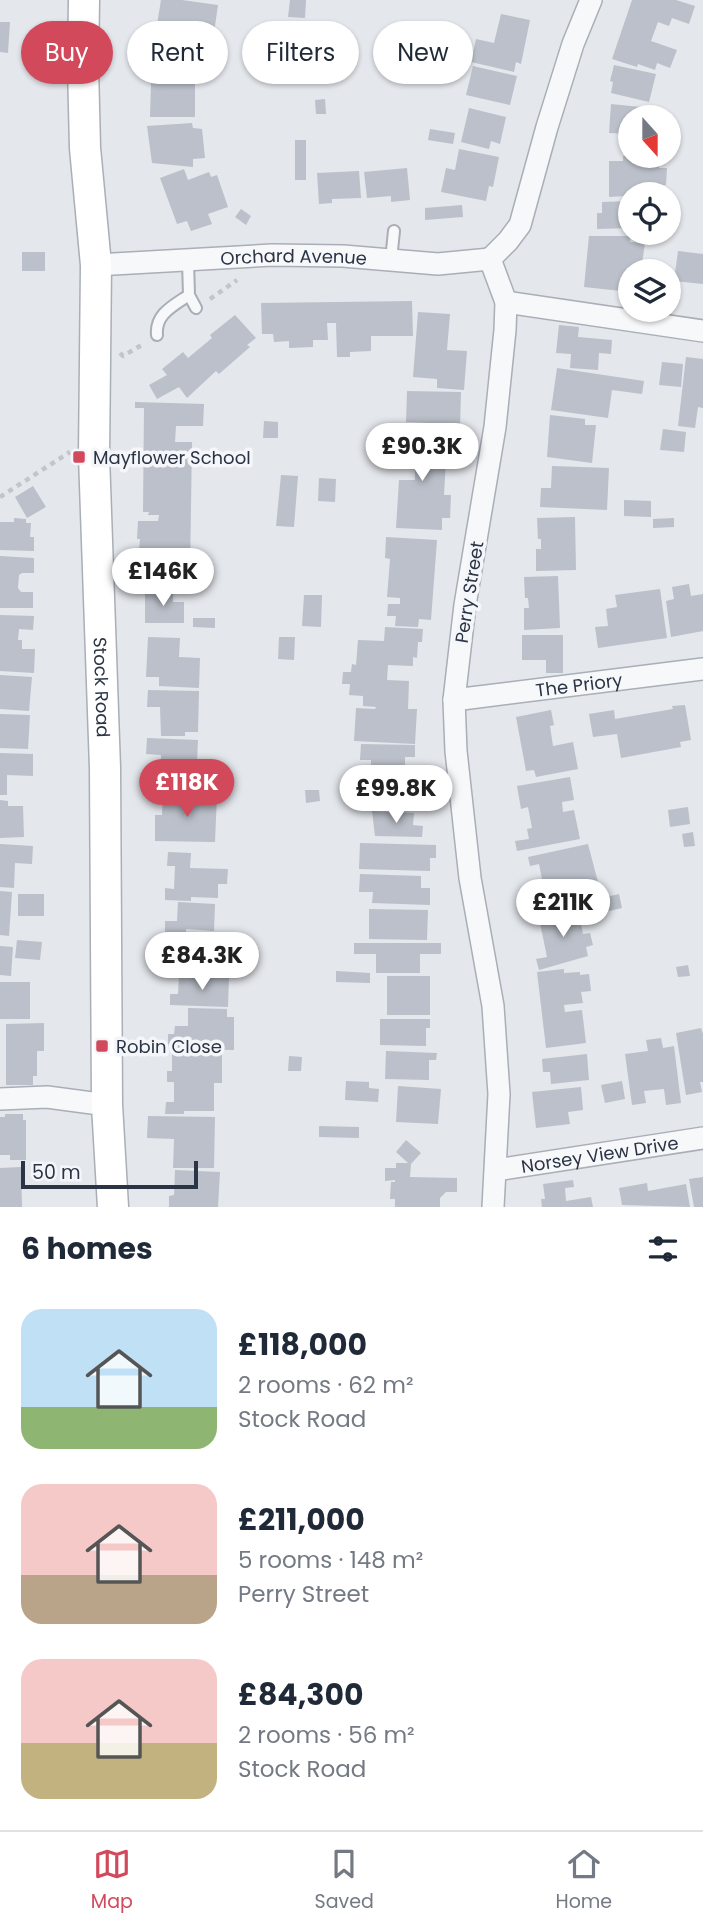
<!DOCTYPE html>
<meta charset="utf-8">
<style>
:root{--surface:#fff;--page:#f2f2f3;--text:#1f2937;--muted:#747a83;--line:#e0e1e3;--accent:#d1495b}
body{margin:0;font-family:Poppins,sans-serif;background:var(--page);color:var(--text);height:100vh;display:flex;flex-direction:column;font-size:26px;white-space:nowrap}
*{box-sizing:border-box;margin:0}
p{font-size:23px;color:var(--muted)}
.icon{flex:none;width:38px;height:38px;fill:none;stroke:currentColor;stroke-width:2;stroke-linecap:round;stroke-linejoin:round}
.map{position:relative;height:1207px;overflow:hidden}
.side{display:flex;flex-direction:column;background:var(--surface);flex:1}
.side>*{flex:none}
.hud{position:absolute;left:21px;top:21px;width:662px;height:63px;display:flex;gap:14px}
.needle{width:46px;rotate:159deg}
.buttons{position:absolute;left:618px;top:105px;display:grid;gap:14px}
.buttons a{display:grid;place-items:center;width:63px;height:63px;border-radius:50%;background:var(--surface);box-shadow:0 2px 5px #0004;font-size:35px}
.scale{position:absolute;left:21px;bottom:18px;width:177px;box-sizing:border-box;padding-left:7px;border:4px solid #2b3445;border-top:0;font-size:19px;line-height:24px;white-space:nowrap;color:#2b3445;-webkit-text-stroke:5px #f4f6f9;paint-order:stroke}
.price{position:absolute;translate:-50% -60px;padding:0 16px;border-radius:24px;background:#fff;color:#222;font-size:23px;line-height:46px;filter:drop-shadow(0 2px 4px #0008)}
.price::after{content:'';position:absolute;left:50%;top:42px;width:21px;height:16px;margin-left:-10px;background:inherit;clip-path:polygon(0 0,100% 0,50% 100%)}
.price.on{background:var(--accent);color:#fff}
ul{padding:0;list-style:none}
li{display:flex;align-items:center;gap:21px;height:175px;padding:0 21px}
li span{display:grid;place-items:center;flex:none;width:196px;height:140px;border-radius:21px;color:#555}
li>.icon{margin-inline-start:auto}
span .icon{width:84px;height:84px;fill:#fffc;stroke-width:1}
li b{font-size:30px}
h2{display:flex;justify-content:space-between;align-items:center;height:84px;padding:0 21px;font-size:30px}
.tag{padding:0 24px;border-radius:32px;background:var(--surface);box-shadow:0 2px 5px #0004;font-size:24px;line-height:63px}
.tag.on{background:var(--accent);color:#fff}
.tabs{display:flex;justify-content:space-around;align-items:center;height:98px;border-top:2px solid var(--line);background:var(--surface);font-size:19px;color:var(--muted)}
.tabs a{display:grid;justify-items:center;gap:4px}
.tabs .on{color:var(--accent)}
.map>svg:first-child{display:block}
.building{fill:#bbc0ca}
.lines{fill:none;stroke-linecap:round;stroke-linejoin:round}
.lane-casing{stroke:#a9aeb7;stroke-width:14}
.street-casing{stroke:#a9aeb7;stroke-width:24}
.secondary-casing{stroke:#a9aeb7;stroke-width:33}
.path{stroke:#c2c5cb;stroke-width:4.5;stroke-dasharray:5 5;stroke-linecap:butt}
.lane{stroke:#f7f8fa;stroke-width:10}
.street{stroke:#f7f8fa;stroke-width:21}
.secondary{stroke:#fff;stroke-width:30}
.poi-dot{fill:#d1495b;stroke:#f4f6f9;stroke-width:2.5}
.labels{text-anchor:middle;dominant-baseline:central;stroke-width:7;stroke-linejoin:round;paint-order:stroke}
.street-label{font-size:18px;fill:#2b3445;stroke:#f4f6f9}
.poi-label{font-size:18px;fill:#2b3445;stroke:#f4f6f9;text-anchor:start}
</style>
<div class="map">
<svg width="703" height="1207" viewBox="0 0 703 1207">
<rect width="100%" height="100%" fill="#e4e7ec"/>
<path class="building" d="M161,0H182L218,5L213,40L156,31Z
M290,0H306L305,18L288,17Z
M632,0H676L695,6L689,24L672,18L669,26L658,22L651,41L677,50L670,68L657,63L655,70L638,64L637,67L612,59Z
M501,14L530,20L521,64L516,62L514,72L471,62L476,39L494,43Z
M0,22H10L8,53L0,52Z
M293,22L309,25L307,34L291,30Z
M316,32L332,34L331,45L315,43Z
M148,36L210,44L205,82L143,73Z
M313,53L326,56L324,67L311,65Z
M614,65L656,74L649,102L611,93L613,82L610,81Z
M473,66L517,76L510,105L466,95Z
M151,83L195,84V117H150Z
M325,99L326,114H316L315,100Z
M611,104L651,108L650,117H630V134L609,133Z
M469,108L506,117L500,144L491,141L489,149L461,142Z
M192,123L193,128L202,129L205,158L193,159V167L152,163L147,126Z
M430,129L455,133L453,144L428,140Z
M295,140H306V180H295Z
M459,149L499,157L493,187L489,186L486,201L441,192L446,168L455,170Z
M623,156H659V168H667L666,185H656V194L609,197V161H623Z
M407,168L410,200L391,202V196L367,198L364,172Z
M184,169L188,180L209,172L211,177L217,175L228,207L208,214L212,224L191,231L187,221L177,224L160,178Z
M359,171L361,198L332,199V203L319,204L317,173Z
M630,201V228L597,229V213H602V202Z
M462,205L463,217L425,220V208Z
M241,209L251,216L246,225L235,217Z
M589,236H630V242L645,243L641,271H630V292L584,287Z
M678,251L703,254V284L674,281Z
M22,252H45V271H22Z
M412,301L413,336H371V351L350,352V357H337L336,323H327L328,340H313V347L289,348V341L274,342L273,334H262L261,303Z
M418,312L450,314L447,350L467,351L464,390L437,388V379L413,377Z
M235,315L256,338L247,345L250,347L219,374L216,371L187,398L179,387L157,399L149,385L167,375L162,369L183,352L188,358L212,338L210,335Z
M559,325L579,327L578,337L612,340L611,354L599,353L598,370L570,368L571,354L556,353Z
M686,357L703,359V408L698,407L695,428L678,426Z
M662,362L683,364L681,387L659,385Z
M557,368L644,381L642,394L612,390L608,418L551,410Z
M407,391L461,392L460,429L431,428V423L406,422Z
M135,402L204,404L203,426H176L175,442H192L190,572L143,570V551H139L140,539H137L138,521H158L159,515H148L149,512H143L144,408H135Z
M550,415L585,419V425H596L592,463L547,457Z
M264,421L278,422V438H263Z
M391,427L421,428L420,440L447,442L444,495H451L450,518H442V530L396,528L399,480H415V468H407V458L403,457L404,440L391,439Z
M663,429L686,432L684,452L660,450Z
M552,466L609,468L607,510L540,507L541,488H551Z
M281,475L298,476L294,527L276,526Z
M319,478L336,479L335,502L318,501Z
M33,486L46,507L27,518L15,497Z
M624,500L651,501V517L624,516Z
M575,517L576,570L536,571V549H541V539H538L537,518Z
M14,518L26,519V523H31L30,537H34V551L0,550V522H14Z
M674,518V527L653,528V519Z
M386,537L437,540L431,620L419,619L418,627L395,626L396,616H387L388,604H400V598L387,597L390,559L385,558Z
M0,556L34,558V573H22L19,575L18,588L21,592H33V608H0Z
M558,576L560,628L524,630V608H529L528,598H525L524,577Z
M689,584L691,596L703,594V631L671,637L666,601L674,599L672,587Z
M660,589L667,638L598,648L595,627L608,626L606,609L617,607L615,595Z
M145,590H173V602H184V623H145Z
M304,595H322L321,627L302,626Z
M0,615L34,616L33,630L19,629L18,640H22V649H35L34,673L0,671Z
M193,618H215V628L193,627Z
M385,627L423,629L422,642H418L417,658L413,657V666L388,665L387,680L409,681L408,709H417L415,744L354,741L356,708L375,709L376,707L363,706V696L349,695L350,684H342L343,672H351L352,664L356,665L358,640L384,641Z
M522,635H563V673H546V660H522Z
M148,637L180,638L179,657L200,658L199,688L159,686V677H146Z
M279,637H295L294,660L278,659Z
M0,675L32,677L29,711L0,709Z
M148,690L199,691L198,732H185V736H161L160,707H147Z
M685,705L691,740L680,742L681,747L621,758L617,734L593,737L589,714L614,710L615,719L673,709L672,706Z
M551,710L554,725L550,726L553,746L573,742L578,769L536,777L534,770L526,771L516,717Z
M0,714L30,715L28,749L0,748Z
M147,738L198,740L197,762H207V778H195V788L160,787L161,755L146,754Z
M361,744L415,745V757H405V771H371V760H360Z
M0,753L33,754V776L7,775V795H0Z
M570,777L574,800L562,802L563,812L574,810L580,839L517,851L515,841L529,839L527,829L532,828L528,807L521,809L517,786Z
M375,778L421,779L420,792H410L409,806L362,804V791H375Z
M305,790H319L320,801L306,803Z
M163,794L217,795L215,842L155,841V815H162Z
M0,800L8,801V806H23L24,837L0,838Z
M688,807L690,824L670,827L668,810Z
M372,811L414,813L413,825L423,826L422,837L375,836Z
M693,832L695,846L684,847L682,834Z
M360,843L436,845V858H430V871L359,869Z
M0,844L33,846L32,864L15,863L14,888L0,887Z
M588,844L598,882L589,884L591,894L560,901V904L537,910L534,897L545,894L539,864L530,866L528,857Z
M168,852L191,853L190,868L228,869L227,884H218V898L191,897V901L165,900V888L174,889L175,866H167Z
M360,874L421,876V888H430V905L372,903L373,892H359Z
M0,891L12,892L9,936L0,935Z
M18,894H44V916H18Z
M619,894L622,908L597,914L594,900Z
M178,902L215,904L214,931L186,929V933L165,932V921H177Z
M578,908L583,934L590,933L593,945L586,947L588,956L539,970L536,959L547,957L539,918Z
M369,909L428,910L427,940L369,939Z
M183,935L215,936V950H222V963L214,962V969L182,968Z
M17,940L42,942L40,960L15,958Z
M354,943H441V954H420V973H376V954H354Z
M0,946L13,947L11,976L0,975Z
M688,965L690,976L678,977L676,967Z
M564,969V973L580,972V975L589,974L591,991L581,992L583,1003L564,1005L565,1012L582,1010L586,1043L546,1048L537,972Z
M336,971L370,973V983L336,982Z
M179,975L229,977L228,1007L170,1005V994H178Z
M387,976H430V1015H387Z
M0,982H30V1019H0Z
M188,1008L227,1009V1017H234V1050L168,1049V1034H174L175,1026H188Z
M380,1019H430V1028H426V1046L380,1045Z
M44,1023V1051H37V1076H33V1085H6V1024Z
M701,1028L703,1034V1082H700L702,1092L686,1095L676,1033Z
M661,1038L663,1048L674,1046L681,1103L666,1105L664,1089L644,1091L646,1103L632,1105L625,1054L648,1051L646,1040Z
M386,1051L437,1053L436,1060H429V1080L385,1079Z
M172,1052L222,1053V1083H214V1111H184V1114H165L166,1102H174V1082H167V1071H172Z
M587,1054L589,1080L551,1084L550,1072H543L542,1059Z
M289,1056L302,1057L301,1071H288Z
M346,1081L369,1082V1088L379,1089L378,1102L345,1100Z
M622,1081L625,1099L605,1103L601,1085Z
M398,1086L441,1089L438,1124L396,1122Z
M581,1087L583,1110L568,1112L570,1124L536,1128L532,1092Z
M5,1114H23V1120H26V1160H10V1155H0V1117H5Z
M148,1116L215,1117L214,1168H173L174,1139L147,1138Z
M319,1126L359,1127V1138L319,1137Z
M406,1140L421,1153L411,1164L410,1177L457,1178V1192H446L440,1198V1207H395V1199H390L391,1182H395V1180L385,1181V1168H396V1163H408L396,1152Z
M21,1167L22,1207H0V1168Z
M175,1170L220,1172L218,1207H169V1196L174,1195Z
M703,1177V1207H694L689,1179Z
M573,1180L574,1187L565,1188L566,1201L591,1197L593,1207H542L541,1199H545L543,1184Z
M647,1183L648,1191L686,1184L690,1207L622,1205L619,1188Z"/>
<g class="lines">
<g class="lane-casing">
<path id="lane" d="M391,260L394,231
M189,295L196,308
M157,335C155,314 173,306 189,295L188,262"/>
</g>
<g class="street-casing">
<g id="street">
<path d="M490,259L506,302L505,330L495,427L465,605L454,700L456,751L470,878L493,1006L499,1094L493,1207"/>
<path d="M490,259L508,241L520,225L547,127L573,44L591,0"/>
<path id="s1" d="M96,265L272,255L343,256L438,264L490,259"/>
<path d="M506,302L703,331"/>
<path id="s2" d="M454,700L703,669"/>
<path d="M0,1099L47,1097L107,1105"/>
<path id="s3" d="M496,1170L703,1138"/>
</g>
</g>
<g class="secondary-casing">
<g id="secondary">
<path id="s4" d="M84,0L83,66L85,148L96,265L94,456L105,768L107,1105L113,1207"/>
</g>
</g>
<path class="path" d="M210,299L237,280
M120,353L123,356L145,343
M0,497L70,452"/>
<use href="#lane" class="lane"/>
<use href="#street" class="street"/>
<use href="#secondary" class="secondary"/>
</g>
<g class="poi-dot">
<rect x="72" y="450" width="14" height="14" rx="3.5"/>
<rect x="95" y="1039" width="14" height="14" rx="3.5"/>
</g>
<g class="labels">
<g class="street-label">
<text stroke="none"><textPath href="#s1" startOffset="198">Orchard Avenue</textPath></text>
<text transform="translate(469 592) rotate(-81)">Perry Street</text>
<text stroke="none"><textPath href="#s2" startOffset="126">The Priory</textPath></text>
<text stroke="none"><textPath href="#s4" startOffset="688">Stock Road</textPath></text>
<text stroke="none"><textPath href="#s3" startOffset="105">Norsey View Drive</textPath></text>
</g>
<g class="poi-label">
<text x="93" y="457">Mayflower School</text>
<text x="116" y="1046">Robin Close</text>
</g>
</g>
</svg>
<div class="buttons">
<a><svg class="needle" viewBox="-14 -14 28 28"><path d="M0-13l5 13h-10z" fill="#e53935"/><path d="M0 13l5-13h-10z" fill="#747a83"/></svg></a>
<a><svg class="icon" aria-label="locate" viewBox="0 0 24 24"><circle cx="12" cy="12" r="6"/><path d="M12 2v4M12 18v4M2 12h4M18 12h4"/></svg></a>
<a><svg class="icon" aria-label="layers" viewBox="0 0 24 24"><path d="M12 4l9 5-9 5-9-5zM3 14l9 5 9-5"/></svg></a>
</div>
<div class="scale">50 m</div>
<b class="price" style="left:422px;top:483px">£90.3K</b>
<b class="price" style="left:163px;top:608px">£146K</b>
<b class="price on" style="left:187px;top:819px">£118K</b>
<b class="price" style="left:396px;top:825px">£99.8K</b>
<b class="price" style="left:563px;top:939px">£211K</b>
<b class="price" style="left:202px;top:992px">£84.3K</b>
<div class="hud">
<a class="tag on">Buy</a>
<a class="tag">Rent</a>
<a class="tag">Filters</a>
<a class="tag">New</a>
</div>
</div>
<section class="side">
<h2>6 homes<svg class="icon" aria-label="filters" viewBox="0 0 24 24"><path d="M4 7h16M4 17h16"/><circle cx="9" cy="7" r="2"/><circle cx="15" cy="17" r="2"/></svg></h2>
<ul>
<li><span style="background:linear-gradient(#bfe0f5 70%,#8fb573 0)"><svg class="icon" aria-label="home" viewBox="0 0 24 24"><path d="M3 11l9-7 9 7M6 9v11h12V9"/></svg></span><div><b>£118,000</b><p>2 rooms · 62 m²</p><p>Stock Road</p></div></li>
<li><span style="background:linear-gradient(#f6c9c9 65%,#b9a48a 0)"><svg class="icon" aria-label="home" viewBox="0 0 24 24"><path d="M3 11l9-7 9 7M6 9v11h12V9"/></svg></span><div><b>£211,000</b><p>5 rooms · 148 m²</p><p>Perry Street</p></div></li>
<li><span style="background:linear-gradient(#f6c9c9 60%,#c2b280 0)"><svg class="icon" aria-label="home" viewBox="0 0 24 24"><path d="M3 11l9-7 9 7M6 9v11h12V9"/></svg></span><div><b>£84,300</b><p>2 rooms · 56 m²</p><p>Stock Road</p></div></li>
</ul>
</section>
<nav class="tabs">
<a class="on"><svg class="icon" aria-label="map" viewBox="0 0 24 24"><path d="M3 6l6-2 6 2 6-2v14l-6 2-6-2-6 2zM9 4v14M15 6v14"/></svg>Map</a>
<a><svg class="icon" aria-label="saved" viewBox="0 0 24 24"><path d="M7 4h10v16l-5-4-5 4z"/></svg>Saved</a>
<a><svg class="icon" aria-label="home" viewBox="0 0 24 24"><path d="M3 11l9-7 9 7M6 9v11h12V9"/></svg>Home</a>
</nav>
